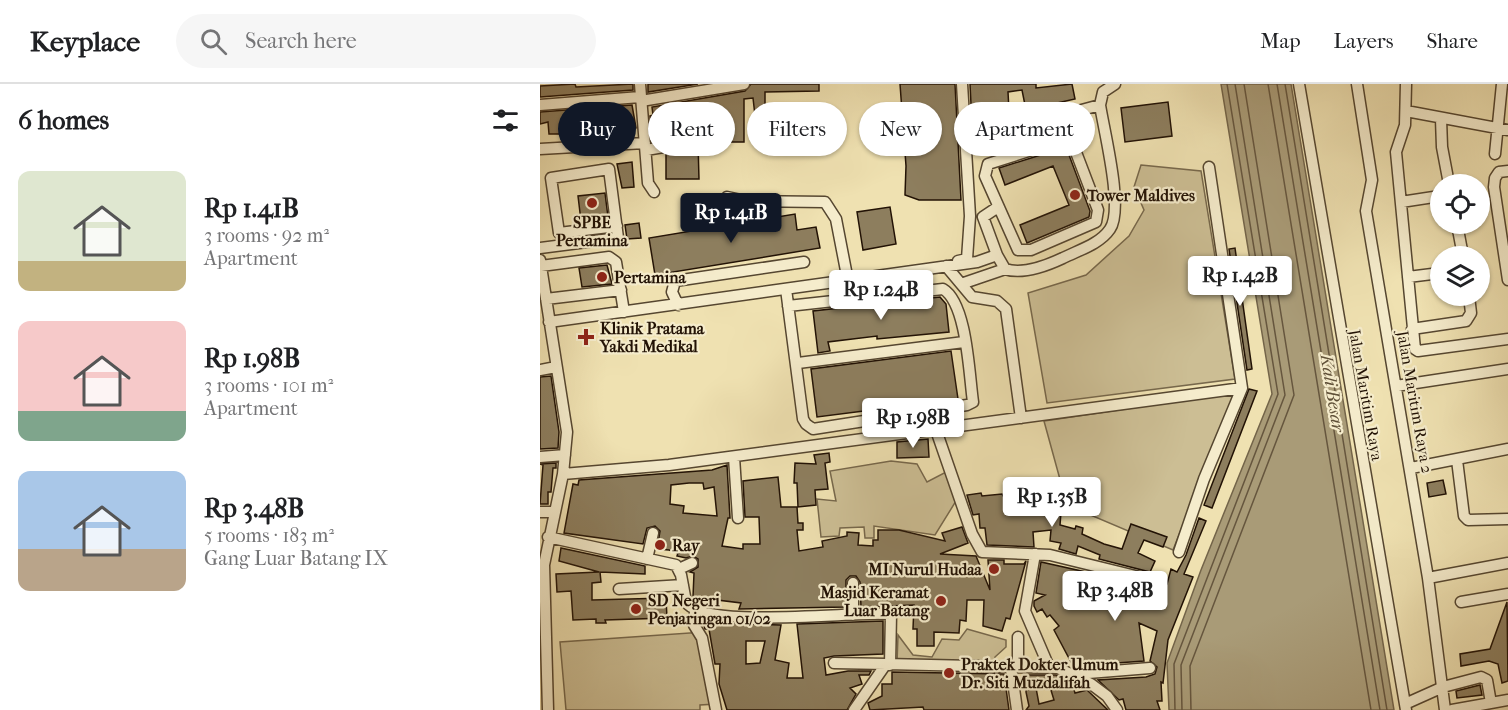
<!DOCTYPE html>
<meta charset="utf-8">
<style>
:root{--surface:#fff;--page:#f6f6f6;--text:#202124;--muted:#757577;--line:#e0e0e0;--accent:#111827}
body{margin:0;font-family:"IM FELL French Canon",serif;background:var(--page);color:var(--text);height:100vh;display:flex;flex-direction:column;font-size:22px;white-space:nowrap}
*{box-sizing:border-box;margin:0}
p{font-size:20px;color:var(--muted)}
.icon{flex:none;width:33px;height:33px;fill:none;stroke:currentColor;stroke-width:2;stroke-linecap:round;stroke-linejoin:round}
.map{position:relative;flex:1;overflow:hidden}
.details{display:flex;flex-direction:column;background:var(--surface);width:540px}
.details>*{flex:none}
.hud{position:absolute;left:18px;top:18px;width:570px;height:54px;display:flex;gap:12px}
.tools{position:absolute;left:890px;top:90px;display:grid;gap:12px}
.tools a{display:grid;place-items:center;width:60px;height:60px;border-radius:50%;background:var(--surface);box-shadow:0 2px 4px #0004;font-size:30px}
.price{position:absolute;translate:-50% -51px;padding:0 14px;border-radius:6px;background:#fff;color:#222;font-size:20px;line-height:39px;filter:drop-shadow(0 2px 3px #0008)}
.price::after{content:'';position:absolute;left:50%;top:36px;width:18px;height:14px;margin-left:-9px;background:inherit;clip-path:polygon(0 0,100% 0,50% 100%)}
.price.on{background:var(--accent);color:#fff}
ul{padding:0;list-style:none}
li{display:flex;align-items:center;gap:18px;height:150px;padding:0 18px}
li span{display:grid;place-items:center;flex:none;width:168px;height:120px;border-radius:12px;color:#555}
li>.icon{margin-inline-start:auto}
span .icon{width:72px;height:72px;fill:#fffc;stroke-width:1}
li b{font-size:26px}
h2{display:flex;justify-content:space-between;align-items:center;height:72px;padding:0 18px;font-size:26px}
.pill{padding:0 21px;border-radius:27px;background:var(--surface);box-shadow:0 2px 4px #0004;font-size:21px;line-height:54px}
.pill.on{background:var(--accent);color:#fff}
header{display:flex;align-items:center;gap:36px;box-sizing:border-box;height:84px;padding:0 30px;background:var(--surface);border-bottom:2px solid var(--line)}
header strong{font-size:28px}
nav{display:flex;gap:33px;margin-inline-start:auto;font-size:21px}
.search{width:420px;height:54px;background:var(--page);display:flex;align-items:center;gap:15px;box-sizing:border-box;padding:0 21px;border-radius:33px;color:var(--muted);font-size:22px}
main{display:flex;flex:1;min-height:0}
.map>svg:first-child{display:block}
.green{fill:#ccbe94;stroke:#77684c;stroke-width:1.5}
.water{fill:#a99b77;stroke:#736449;stroke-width:1.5}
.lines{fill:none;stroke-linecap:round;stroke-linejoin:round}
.shore{stroke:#66563e;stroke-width:1.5}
.building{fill:#8d7e5e;stroke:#221205;stroke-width:1.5;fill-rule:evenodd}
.minor-casing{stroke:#554630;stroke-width:13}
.minor{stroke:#f5eccc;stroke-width:10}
.poi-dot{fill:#8f2418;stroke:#f5eccc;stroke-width:2}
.labels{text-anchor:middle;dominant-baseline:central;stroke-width:4.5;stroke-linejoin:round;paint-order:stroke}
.poi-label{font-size:16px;font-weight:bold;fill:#221205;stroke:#f5eccc;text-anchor:start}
.street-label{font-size:16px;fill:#221205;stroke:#f5eccc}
.water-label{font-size:18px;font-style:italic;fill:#5f5038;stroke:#f5eccc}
</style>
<header>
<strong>Keyplace</strong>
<div class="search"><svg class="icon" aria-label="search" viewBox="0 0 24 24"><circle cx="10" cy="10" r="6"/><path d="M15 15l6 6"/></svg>Search here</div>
<nav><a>Map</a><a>Layers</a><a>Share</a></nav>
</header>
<main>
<section class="details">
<h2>6 homes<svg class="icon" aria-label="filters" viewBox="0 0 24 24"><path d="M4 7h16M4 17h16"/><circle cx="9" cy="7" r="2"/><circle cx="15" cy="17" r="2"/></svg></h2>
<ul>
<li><span style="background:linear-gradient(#dfe7d0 75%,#c2b280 0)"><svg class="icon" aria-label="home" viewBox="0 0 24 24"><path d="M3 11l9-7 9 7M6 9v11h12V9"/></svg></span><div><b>Rp 1.41B</b><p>3 rooms · 92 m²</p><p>Apartment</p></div></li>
<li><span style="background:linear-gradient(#f6c9c9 75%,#7fa58c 0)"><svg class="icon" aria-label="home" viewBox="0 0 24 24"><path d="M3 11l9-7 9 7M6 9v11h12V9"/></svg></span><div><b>Rp 1.98B</b><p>3 rooms · 101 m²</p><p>Apartment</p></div></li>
<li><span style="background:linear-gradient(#a9c7e8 65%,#b9a48a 0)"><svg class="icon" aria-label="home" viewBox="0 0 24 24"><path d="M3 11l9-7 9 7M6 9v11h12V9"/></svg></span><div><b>Rp 3.48B</b><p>5 rooms · 183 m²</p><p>Gang Luar Batang IX</p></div></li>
</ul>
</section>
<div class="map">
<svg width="968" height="626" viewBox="0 0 968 626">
<rect width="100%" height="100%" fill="#efe1b1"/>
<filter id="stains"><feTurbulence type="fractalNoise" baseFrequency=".00333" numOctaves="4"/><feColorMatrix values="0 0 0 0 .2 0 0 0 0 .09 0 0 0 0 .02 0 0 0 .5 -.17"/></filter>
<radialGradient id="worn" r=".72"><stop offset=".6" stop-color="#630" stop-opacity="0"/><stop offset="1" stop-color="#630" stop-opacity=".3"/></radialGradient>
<path class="green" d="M601,81L661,87L695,295L507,319L488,209L546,191L589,152L604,126L594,103Z
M695,309L633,466L527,421L504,337Z
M351,377L377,380L387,398L406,388L416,417L395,451L334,442V454H325L324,443L300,444L299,452L281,453L277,415L296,417L290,387Z
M427,545L466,556V563L455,573V579L357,580L358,551L373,571L392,573L402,555L419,556Z
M164,548L176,620L160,621V626H26L20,558Z"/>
<path class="water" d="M681,0H751L854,626H629L627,579L661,486L732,310Z"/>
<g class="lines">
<path class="shore" d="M728,0L831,626
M737,0L840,626
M745,0L847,626
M635,626L634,580L738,310L687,0
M642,626L641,581L745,311L695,0
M651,626L650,582L754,311L704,0"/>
</g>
<path class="building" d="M35,0L36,3L93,0V6L0,13V2Z
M108,0H158L108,8Z
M211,0H279V7L225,8V27H236L237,59L218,58L213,14L204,15V58H185V53L166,52L165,58H158L159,95H126V70L145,66L148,58L143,53L112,55L110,32L113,31L112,23L205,7Z
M360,0H415L421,116H379L365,111L366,82Z
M430,0H496V4L532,0L535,15L486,26L482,6L468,8L469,27L445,28L446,39L432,40Z
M628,18L632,52L585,58L581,24Z
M92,21L96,44L71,48L69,30L47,32V38L20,40V50H9L8,38L0,40V28Z
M526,63L550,127L549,133L487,159L480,141L529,121L513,82L465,101L459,84Z
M92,78L94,103L82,104L77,80Z
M65,109L68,133L41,137L38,112Z
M350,123L356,160L323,166L317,128Z
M255,130L257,146L276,143L280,164L115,191L109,154Z
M99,139L101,154L87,155L85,141Z
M695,164L712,285L707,286L689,165Z
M67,181L72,200L42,203L39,184Z
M400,213L406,220L409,248L337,255V252L288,258L290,267L278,269L273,227Z
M411,267L418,315L277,333L271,285Z
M11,292L19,348L18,364L0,365V293Z
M709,305L717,307L672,424L664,421Z
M388,355L389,373L357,374V358Z
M289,369L290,378L285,379L288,405L275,406L276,421L258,423L257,399H254L255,379L276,380L274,371Z
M16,379V384H13L11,408H8V420H0L3,381L0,380Z
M187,381L190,434H188L182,462L203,465V460H220L219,433H205L203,397L238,393L241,423H257L258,439H263V446H257L259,467L283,463L282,457L307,452V448L319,449L318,461L333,462V456H338V446H359L405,457L402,449L422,443L428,459L400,470L436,472L450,506L448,476H464V480H484L486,477L470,535L466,534L462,547L443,542L444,516H427L426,537L420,536L419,549L394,548V562H377V545H373L374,521L321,523L320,498L316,492H310L306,496V523L199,525L201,519L153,513L154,489L150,488L158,483V475L153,472L146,474L137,472L138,469L129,466L117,465L120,447L115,442L107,444L103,460L24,449L33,400L38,401L39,396L172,386ZM149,399H163L164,405L174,403L177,432L143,429L144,422L130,420L131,401Z
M903,396L906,410L889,413L887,399Z
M510,405L511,418L522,416L520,441L535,445L536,442L543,444L542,450L564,460L582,465L591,440L627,453L623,463L604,456L598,469L615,477L610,488L559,475L560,471L538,462L536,470L519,465L521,459L510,457L511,446L493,448L494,463L447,461L445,444H440L439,430L433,431L427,411L441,409L442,412L462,410L463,412Z
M659,434L666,437L644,490L653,493L628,556L623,599L621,598L622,617H617L620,626H586L583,615L579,616L558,596L606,593L615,590L617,583L610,577L617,547L599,539L604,577L563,580L564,578L542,582L538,575L531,578L514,546L519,542L510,531L507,533L502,525L497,528L494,522V517L505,511L496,509L501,478L622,505L627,500L631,485L637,488L646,471Z
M21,464L105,482V490L60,488L61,498L52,499V516L126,514L127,534L65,536L66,539H56V535L33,536L31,507L17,508L16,490L59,488L19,477Z
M967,518L968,597L962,599L958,580L949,577L921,582L920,570L950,565Z
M162,535L179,539L241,541L235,576L249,579L247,594H263L257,540L343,537V570L294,572L284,574L286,591L308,587H331L329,591H319L322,600L310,604L316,610L307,626H187L179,600L180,580H175L169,545H165ZM206,557H225L220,579L206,580Z
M352,588L464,590L469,626H384L383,623L330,626L328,619L342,612V600H352Z
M488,591H516L532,599L535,609L547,606L568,626H486L489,622L486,608ZM510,603L514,616L499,620L496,604Z
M940,601L942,611L917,614L916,607Z"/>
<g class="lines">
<g class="minor-casing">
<path id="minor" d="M100,0L108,99L114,108
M759,0L866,626
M817,0L832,96L826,127L888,494L905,626
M866,0L865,41L856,68L875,265L878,267L968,255
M101,17L204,0
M0,21L100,13
M866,27L968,46
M901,35L902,63L909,100
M435,55L560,21
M523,56H531L534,63L558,126L556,138L491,166H478L445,92L448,80Z
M0,65L105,59
M106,66L141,60
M955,70L962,0
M968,87L959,88L955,94L954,103L968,196
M187,113L206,117L285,118L296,135L308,197
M861,118L900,112
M458,123L443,133L457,171L465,185C483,191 506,182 523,174C539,166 560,160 570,145C584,125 564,47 560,21L563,8L575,0
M917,140L923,172
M0,164L78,154L69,85L11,94L19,149L77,142
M0,176L27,348L23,390L4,481L8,626
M418,177L427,175L430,132L422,0
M1,182L69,173L76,178L84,228
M406,182L432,213L457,217L466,225L481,334
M868,193L900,189
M421,200L465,185
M246,205L263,335L266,340L273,345L427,321L433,318C429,290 427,219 403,205L248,222
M6,215L81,206
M138,221L132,208L135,197L264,178
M9,238L437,178L457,171
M872,245L926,237L931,229L929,212
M258,279L424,258
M0,286L16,283
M856,302L968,285
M396,346L432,450L442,468L510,471L620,498
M0,373L25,371
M194,373L198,434
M917,376L924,432L928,436L968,435
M871,384L968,365
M23,390L129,381L702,304L669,83
M0,428H14
M8,453L136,481L141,491L146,518C161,546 317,527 351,530L350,581
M639,468L664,395L702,304
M495,470L485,527L509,583
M107,475L113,449
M139,485L152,479
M888,494L968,479
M313,499V531
M79,505L143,501
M921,518L968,510
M155,527L154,541L162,554L176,626
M478,553V583
M294,579L346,580
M471,583L477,626
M536,590L610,584
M865,620L903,603L941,593L947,596L951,619
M314,626L346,580L518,584L551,600L567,612L577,626
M912,626L968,616"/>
</g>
<use href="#minor" class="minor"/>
</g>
<g class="poi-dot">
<circle cx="535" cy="111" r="6"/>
<circle cx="52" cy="119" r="6"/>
<circle cx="62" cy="193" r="6"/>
<path d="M43 244h6v6h6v6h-6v6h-6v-6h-6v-6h6z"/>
<circle cx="120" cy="461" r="6"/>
<circle cx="454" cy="485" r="6"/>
<circle cx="401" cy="517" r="6"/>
<circle cx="96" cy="525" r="6"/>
<circle cx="409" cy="589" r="6"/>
</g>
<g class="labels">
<g class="poi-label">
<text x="547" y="111">Tower Maldives</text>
<text x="52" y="138" text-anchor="middle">SPBE<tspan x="52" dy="18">Pertamina</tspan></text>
<text x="74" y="193">Pertamina</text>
<text x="60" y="244">Klinik Pratama<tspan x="60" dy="18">Yakdi Medikal</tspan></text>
<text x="132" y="461">Ray</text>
<text x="442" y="485" text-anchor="end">MI Nurul Hudaa</text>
<text x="389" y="508" text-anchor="end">Masjid Keramat<tspan x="389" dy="18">Luar Batang</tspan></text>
<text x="108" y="516">SD Negeri<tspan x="108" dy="18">Penjaringan 01/02</tspan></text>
<text x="421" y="580">Praktek Dokter Umum<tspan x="421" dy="18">Dr. Siti Muzdalifah</tspan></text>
</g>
<g class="street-label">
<text transform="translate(826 311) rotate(80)">Jalan Maritim Raya</text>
<text transform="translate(875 318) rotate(80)">Jalan Maritim Raya 2</text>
</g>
<g class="water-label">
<text transform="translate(792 309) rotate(81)">Kali Besar</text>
</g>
</g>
<rect width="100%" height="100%" filter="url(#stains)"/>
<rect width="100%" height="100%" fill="url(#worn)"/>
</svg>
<div class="tools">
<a><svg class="icon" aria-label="locate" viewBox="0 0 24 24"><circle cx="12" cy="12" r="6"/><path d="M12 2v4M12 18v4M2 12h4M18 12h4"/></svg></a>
<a><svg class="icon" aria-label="layers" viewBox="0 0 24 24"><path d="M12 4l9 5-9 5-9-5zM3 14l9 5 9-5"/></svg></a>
</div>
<b class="price on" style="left:191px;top:160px">Rp 1.41B</b>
<b class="price" style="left:700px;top:223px">Rp 1.42B</b>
<b class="price" style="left:341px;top:237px">Rp 1.24B</b>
<b class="price" style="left:373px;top:365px">Rp 1.98B</b>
<b class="price" style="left:512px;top:444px">Rp 1.35B</b>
<b class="price" style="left:575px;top:538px">Rp 3.48B</b>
<div class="hud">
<a class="pill on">Buy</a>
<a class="pill">Rent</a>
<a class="pill">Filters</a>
<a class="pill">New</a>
<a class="pill">Apartment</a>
</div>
</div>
</main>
